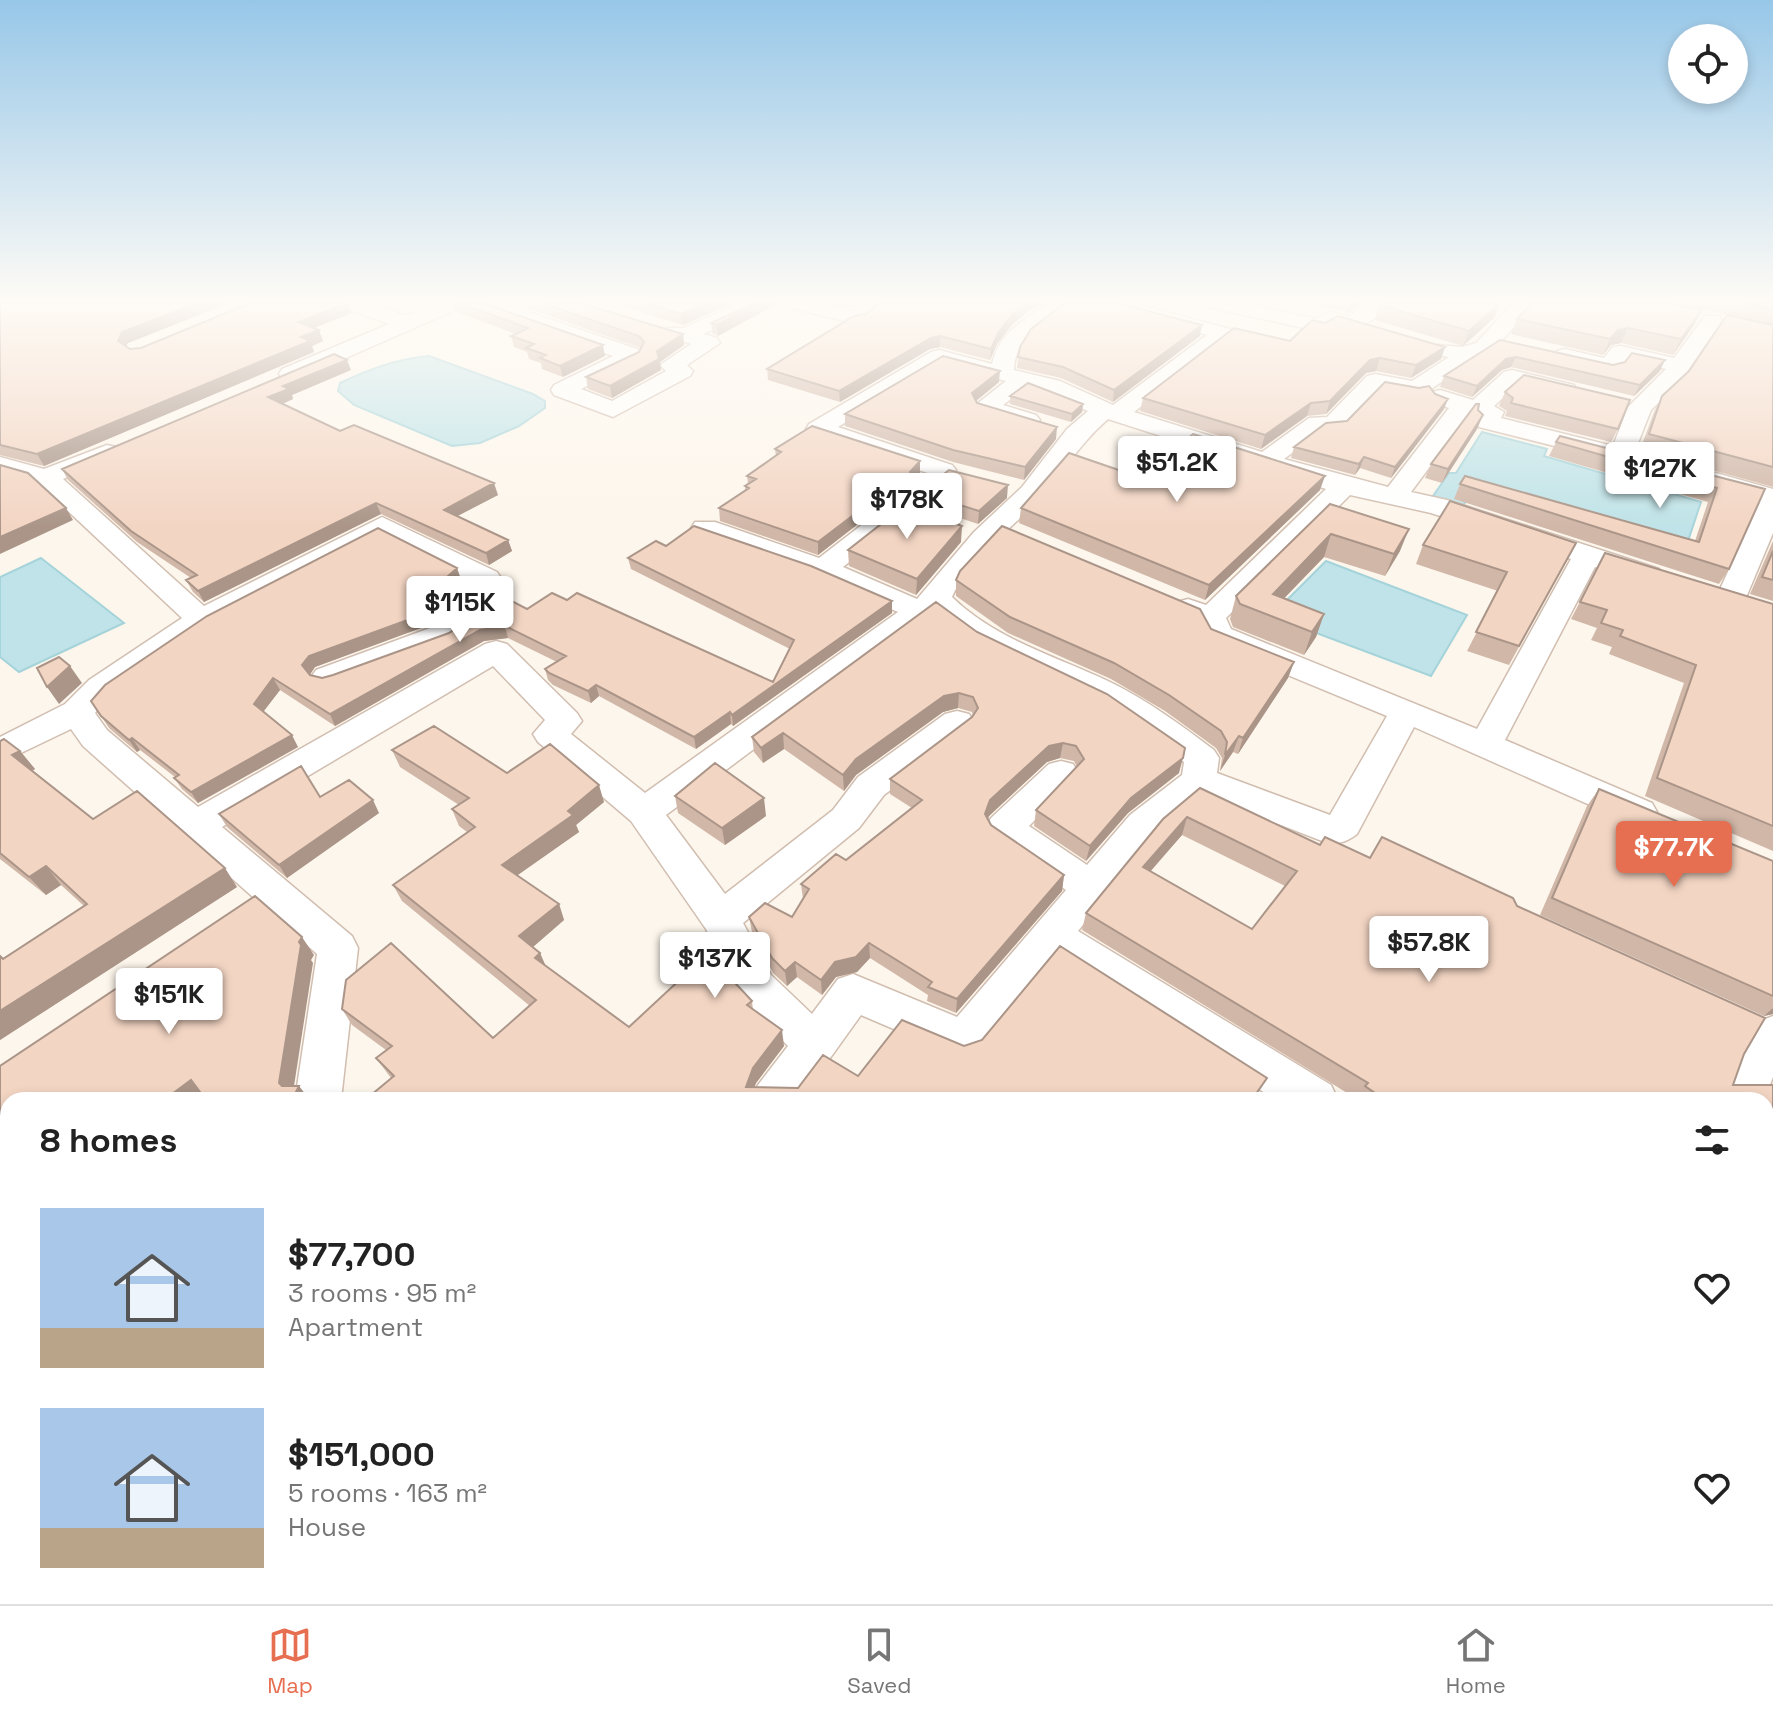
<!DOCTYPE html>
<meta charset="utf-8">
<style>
:root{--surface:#fff;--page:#f6f6f6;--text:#222;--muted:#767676;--line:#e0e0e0;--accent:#e76f51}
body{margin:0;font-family:"Space Grotesk",sans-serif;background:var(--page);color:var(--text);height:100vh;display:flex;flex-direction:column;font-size:30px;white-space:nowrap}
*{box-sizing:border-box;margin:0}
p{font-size:26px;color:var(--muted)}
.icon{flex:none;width:44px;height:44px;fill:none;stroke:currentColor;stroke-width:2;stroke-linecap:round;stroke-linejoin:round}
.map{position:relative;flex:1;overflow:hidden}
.drawer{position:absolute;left:0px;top:1092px;width:1774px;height:512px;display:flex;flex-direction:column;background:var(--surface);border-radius:24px 24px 0 0;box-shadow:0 4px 12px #0003}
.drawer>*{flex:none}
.fabs{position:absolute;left:1668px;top:24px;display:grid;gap:16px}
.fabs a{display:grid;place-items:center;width:80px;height:80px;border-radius:50%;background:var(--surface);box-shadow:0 4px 12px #0003;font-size:40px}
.price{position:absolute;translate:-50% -68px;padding:0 18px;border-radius:8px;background:#fff;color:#222;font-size:26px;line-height:52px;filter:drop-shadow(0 2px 4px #0008)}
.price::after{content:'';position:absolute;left:50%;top:48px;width:24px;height:18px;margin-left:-12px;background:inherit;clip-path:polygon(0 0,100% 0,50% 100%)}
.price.active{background:var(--accent);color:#fff}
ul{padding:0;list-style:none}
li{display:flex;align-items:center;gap:24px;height:200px;padding:0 40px}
li span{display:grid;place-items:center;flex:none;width:224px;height:160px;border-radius:0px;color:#555}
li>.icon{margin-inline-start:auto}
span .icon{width:96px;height:96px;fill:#fffc;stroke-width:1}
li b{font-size:34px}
h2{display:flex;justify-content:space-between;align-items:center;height:96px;padding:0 40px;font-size:34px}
.menu{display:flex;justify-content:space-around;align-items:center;height:112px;border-top:2px solid var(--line);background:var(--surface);font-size:22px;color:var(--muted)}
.menu a{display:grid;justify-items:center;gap:4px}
.menu .active{color:var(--accent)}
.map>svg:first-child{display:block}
.water{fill:#bfe3e8;stroke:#a5d3da;stroke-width:2}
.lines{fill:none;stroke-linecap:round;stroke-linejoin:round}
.street-casing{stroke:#d1beb0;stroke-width:3}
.street{fill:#fff;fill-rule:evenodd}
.wall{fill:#d1b7a8;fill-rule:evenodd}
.shaded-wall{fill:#aa9588}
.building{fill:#f3d5c3;stroke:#aa9588;stroke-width:2;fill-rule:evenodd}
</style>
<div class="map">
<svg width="1773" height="1604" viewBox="0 0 1773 1604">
<rect width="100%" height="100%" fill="#fdf6ec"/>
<path class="water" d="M429,356L533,394L545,401V408L519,426L480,443L452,446L354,405L338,391L340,383C370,369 396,359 429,356Z
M1482,432L1547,449L1544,456L1701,502L1684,553L1469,498L1462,506L1433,496L1449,473H1456Z
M41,558L124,623L19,672L0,657V577Z
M1326,561L1467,615L1431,676L1271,616Z"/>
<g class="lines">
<g class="street-casing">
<path id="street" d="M340,303H369L406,316L438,303H465L462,307L298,379H282L279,374L282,369L389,324L343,307Z
M472,303H502L640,350L643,355L640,360L581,389L612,401L666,371L660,365L691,344L667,336L664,332L667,328H683L740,303H767L764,307L703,334L717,338L720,343L687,365L693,371L690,376L613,417L554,395L551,390L554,385L613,356L475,307Z
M785,303H821L853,311L865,303H888L864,322L857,324L788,307Z
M1050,303H1074C1053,327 1015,331 1014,370L1060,381L1113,405L1207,335L1101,307L1098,303H1132L1230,329L1234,333L1230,337L1134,412L1262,452L1309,418L1327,417L1367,376L1375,374L1412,381L1449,357L1437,355L1434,350L1437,345L1462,347L1476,343L1513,303H1535L1491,353L1475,359L1424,394L1416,396L1380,389L1341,430L1322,431L1284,459L1388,487L1449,408L1432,402L1428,397L1432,392L1440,390L1473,400L1504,372L1512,370L1574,385L1577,390L1574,395L1566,397L1517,385L1494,406L1504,412L1501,418L1613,446L1628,407L1666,369L1626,360L1617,371L1609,373L1557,361L1554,356L1557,351L1565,349L1604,358L1613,347L1621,346L1674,358L1705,316H1719L1722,320L1678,385L1651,410L1631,461L1622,463L1479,427L1475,422L1478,416L1469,414L1411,492L1447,500L1659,569L1663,575L1659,581L1649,584L1595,567L1505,740L1652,803L1657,812L1652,821L1639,825L1626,821L1414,727L1357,834C1345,843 1337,845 1322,841L1204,795L1156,835L1078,931L1331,1085L1338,1100H1276L1056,958L979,1053L964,1059L861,1015L800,1100H751L758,1085L788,1046L741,999L706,929L631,821L538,742L533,734L545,720L493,666L222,827L352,936L358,948L341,1100H295L317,954L83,746L71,729L0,763V737L65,704L89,680L182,618L37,482L0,473V457L44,469L107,445L116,447L119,452L116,457L63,479L204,606L382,517L497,572L501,578L488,590L503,597L508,603L503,609L452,642L338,684L327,687L316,684L311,677L316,670L430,628L471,604L457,597L452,591L466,579L382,536L212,625L111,694L95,713L107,730L198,807L485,644L496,641L507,644L577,713L582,721L571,734L645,793L898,612L813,575L695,534L691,528L695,522H715L819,558L890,503L899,501L955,519L959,525L955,531L945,533L903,519L843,567L917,599L974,532L1022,487L1067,429L1088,411L1027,387L1003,405L1036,415L1040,420L1036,425L1028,427L977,412L973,407L1006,381L942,364L838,427L952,465L956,470L952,475L943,478L809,434L806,429L809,424L931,352L939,350L992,364C998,333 1026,318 1050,303ZM1108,419L1326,489L1206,605L1188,599L1177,602L1173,608L1177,614L1198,623L1208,642L1387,716L1330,815L1217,773L1219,758L1214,750C1181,725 1147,700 1110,682C1056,656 996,640 952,597C969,558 1011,530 1039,499C1064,472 1079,444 1108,419ZM1350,495L1431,513L1571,559L1477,729L1231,629L1226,618ZM935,613L977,645L1106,707L1184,762L1182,775L1130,815L1087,865L1029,826L1073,782L1079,773L1073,764L1061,761L1049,764L991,818L986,828L991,838L1066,890L957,1017L853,974L838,979L812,1014L771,975L743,923L859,828L884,795L969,730L974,722L969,714L957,711L945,714L858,777L833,810L725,894L666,815Z
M1205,303H1244L1317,319L1329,312L1348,316L1368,303H1392C1376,322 1357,331 1334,325L1322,332L1208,307Z
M1716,473L1773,489V533L1745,600L1740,606L1730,609L1720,606L1715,600L1760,502L1707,486L1703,481L1707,476Z
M1773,1016V1077L1764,1100H1718L1729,1072L1758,1022Z
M0,1410L8,1413V1480L0,1477Z
M61,1596H124L128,1604H65Z
M420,1596H483L479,1604H416Z
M1607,1596H1669L1670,1604H1608Z"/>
</g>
<use href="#street" class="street"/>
</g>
<path class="wall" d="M0,303H229L128,343L126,346L130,349L352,313L314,328L323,341L312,346L314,352L44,466L0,455Z
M453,303H483L605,356L563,377L542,369L541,363L529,359L527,352L514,347L511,336L516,334L455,311Z
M512,303H580L683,334L684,345L660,362L661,370L612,398L588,389L586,377L639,352L641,348Z
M610,303H732L683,325Z
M755,303H779L718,336L712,333L711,323Z
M834,303H860L852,308Z
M879,303H1045L1028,311L1011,326L997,344L990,360L940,347L930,349L840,402L768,380L767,369L866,314Z
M1308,303H1363L1347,313Z
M1677,303H1773V487L1640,450L1654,412L1662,396L1689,371L1736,317Z
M1379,305L1494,318L1463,346L1375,320Z
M1517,319L1694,325L1673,355L1621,343L1611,345L1603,355L1511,334Z
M1200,336L1113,402L1061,378L1017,368L1020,347Z
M1500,340L1613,365L1660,371L1634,396L1511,367L1502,370L1472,397L1440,387L1444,376Z
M1290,341L1445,347L1441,359L1411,378L1376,371L1366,373L1326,414L1307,416L1261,449L1140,411L1143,398Z
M351,370L292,395L293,399L282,404L340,431L498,495L457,516L508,540L512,551L489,565L381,514L204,602L193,592L186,580L191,578L137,542L68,480L62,469Z
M999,382L976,401L977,403L1056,439L1024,480L953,462L845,426V414Z
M1505,392L1618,429L1611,442L1505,416L1507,411L1499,406Z
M1010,396L1083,404L1082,412L1071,422L1010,404Z
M1444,409L1391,478L1360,468L1355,475L1291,458L1294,447Z
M1478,410L1483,415L1477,429L1442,483L1425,478L1431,464Z
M1556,442L1765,489L1729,569L1719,584L1454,499L1460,484L1695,541L1708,502L1549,456Z
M775,449L920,473L915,478L917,481L1007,498L978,524L900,498L889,500L818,555L720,521L719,508L745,490V486L748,484L747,476L776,456Z
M1142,478L1320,490L1205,600L1019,523L1021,508Z
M1330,504L1400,551L1385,576L1324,557L1284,598L1324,614L1316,637L1304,655L1233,627L1230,619L1236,596Z
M1773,541V601L1750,594Z
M961,542L916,595L849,566L848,550Z
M1576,543L1509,665L1467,651L1498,591L1416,564L1423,545Z
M666,546L892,613L733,726L731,724L696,749L599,696L591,703L553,685L548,680L545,669L557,662L508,638L484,641L335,726L280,690L263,712L298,747L198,803L182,789L174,778L175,777L140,750L137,752L109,728L91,701L457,568L461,580L452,588L461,593L465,604L429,625L315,667L310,675L322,678L333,675L527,609L567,600L773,682L790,649L631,569L628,558Z
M1596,571L1773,604V851L1645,796L1684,683L1609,654L1612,647L1591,640L1597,628L1571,619Z
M956,580L1211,629L1294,662L1288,678L1238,754L1233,752L1220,771L1222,758L1216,748L1165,711L1111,679L1008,633L956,596Z
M977,632L1179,773L1128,813L1086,861L1034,826L1036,810L1077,767L1074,761L1060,758L1047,762L989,816L988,819L991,825L1064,875L1062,891L956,1013L927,1001L928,995L870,958L857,972L836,977L822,995L797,977L787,986L773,973L752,932L749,917H792L803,899L801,884L846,860L912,808L890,794V779L973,716L972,712L958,708L943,712L856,775L844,791L784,749L763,763L754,752L752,737Z
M0,741L20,751L35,769L32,771L93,819L237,887L0,1040V955L3,958L84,906L61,885L46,895L0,859Z
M392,750L507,773L604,802L576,825L579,832L517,875L559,904L564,920L533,947L540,953L545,965L629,1027L736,984L752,1001L753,1010L784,1046L756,1083L754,1087L798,1088L858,1076L964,1046L1259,1095L1267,1100L391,1078L376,1058L386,1050L352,1025L342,1009L493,1038L530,1006L402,901L393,885L467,832L459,826L452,809L459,805L400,767Z
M1200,788L1320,845L1325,837L1370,858L1382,837L1513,898L1517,906L1765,1018L1744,1054L1733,1085H1773V1604H1672L1671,1596H1766V1100H1357V1099L1082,930L1086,913L1163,819ZM1182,835L1285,886L1252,929L1151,871Z
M1599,789L1773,861V1014L1764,1016L1540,915L1587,806Z
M675,796L766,816L725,845L678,813Z
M320,797L379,813L287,878L227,827L219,814Z
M1561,1596H1629L1651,1604H1559Z"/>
<path class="shaded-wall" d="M198,303H229L128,343L123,352L118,341L122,332Z
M348,303L352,313L303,332L299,322Z
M707,303H732L683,325L681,314Z
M758,303H779L718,336L717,325Z
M1026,303H1045L1028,311L1011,326L997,344L990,360L991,349L998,333L1012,315Z
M1350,303H1363L1347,313Z
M1500,303L1494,318L1463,346L1469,331Z
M1702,310L1694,325L1673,355L1681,339Z
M1202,325L1200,336L1113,402L1114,390Z
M1628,328L1621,343L1611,345L1603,355L1610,339L1618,330Z
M319,330L323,341L312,346L314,352L44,466L37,454Z
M683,334L684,345L660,362L661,370L612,398L610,386L657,351Z
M940,336V347L930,349L840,402L839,391L931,338Z
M603,345L605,356L563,377L560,366Z
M1445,347L1441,359L1411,378L1416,365Z
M1516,357L1511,367L1502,370L1472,397L1477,386L1506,359Z
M1380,358L1376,371L1366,373L1326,414L1330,401L1370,360Z
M347,360L351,370L292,395L293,399L273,408L268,397L283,386Z
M1665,360L1660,371L1634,396L1640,385Z
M1000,371L999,382L971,405L972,393Z
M1448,399L1444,409L1391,478L1395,467Z
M1311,403L1307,416L1261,449L1265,435Z
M1083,404L1082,412L1071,422L1072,414Z
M1483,415L1477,429L1442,483L1448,469Z
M1057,427L1056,439L1024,480L1025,467Z
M1364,457L1360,468L1355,475L1359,464Z
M920,461V473L910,485V472Z
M1325,476L1320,490L1205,600L1209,585Z
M494,483L498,495L448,521L444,510Z
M1008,485L1007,498L978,524L979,511Z
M900,486V498L889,500L818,555V542L889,488Z
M376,503L381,514L204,602L198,591Z
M66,508L73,520L0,554V537Z
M962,526L961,542L916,595L917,579Z
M1409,529L1400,551L1385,576L1394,554Z
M1331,534L1324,557L1268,615L1273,594Z
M508,540L512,551L489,565L486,553Z
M457,568L461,580L449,591L445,579Z
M461,593L465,604L429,625L315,667L308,677L302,665L309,656Z
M892,601V613L733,726L732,715Z
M1324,614L1316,637L1304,655L1312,632Z
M505,626L508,638L484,641L335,726L330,714L480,630Z
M1294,662L1288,678L1238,754L1243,738Z
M70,666L82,683L59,704L47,687Z
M273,678L280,690L260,716L254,704Z
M596,685L599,696L591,703L588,691Z
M959,693L958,708L943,712L856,775L844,791L843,775L856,759L944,696Z
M730,712L731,724L696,749L694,737Z
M783,733L784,749L763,763L761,748Z
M292,735L298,747L198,803L191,792Z
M1239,736L1233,752L1220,771L1225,755Z
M132,738L140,750L137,752L129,740Z
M1063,743L1060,758L1047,762L989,816L983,829L985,814L990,800L1049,746Z
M20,751L35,769L27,774L12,755Z
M1183,758L1179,773L1128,813L1086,861L1090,846L1131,798Z
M599,785L604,802L576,825L579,832L508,882L502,865Z
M764,798L766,816L725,845L722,828Z
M373,800L379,813L287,878L279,865Z
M1187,817L1182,835L1139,884L1143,867Z
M46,866L61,885L46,895L29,877Z
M225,868L237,887L0,1040V1011Z
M1064,875L1062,891L956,1013L957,999Z
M559,904L564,920L526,953L519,936Z
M302,937L314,955L311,960L313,963L292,1099L299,1086L310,1100H292L279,1083L299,942Z
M869,943L870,958L857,972L836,977L822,995L821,980L835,962Z
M540,953L547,969L535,958Z
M795,962L797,977L787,986L785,971Z
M1773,1008V1014L1764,1016Z
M782,1030L784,1046L756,1083L750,1100L746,1087L753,1068Z
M191,1080L206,1097L202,1100H164Z
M37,1596H60L62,1604L37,1598Z
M345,1596H353L362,1604H354Z
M727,1596H735L731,1604Z
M67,1599L81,1604H70Z"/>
<path class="building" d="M0,303H198L122,332L118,341L130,349L141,348L250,303H347L299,322L319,330L301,337L310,341L37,454L0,445Z
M459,303H483L603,345L560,366L540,358L546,355L526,348L534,344L511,336L528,328Z
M541,303H580L683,334L657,351L659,359L610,386L586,377L639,352L644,342L639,336Z
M644,303H707L681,314Z
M755,303H758L717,325L711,323Z
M879,303H1026L1012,315L998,333L991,349L940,336L931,338L839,391L767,369L854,316L866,314Z
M1065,303H1117L1202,325L1114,390L1063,367L1018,357L1020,347L1031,329Z
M1382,303H1500L1469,331L1379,305Z
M1532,303H1670L1702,310L1681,339L1628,328L1618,330L1610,339L1517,319Z
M1746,303H1773V309Z
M1727,315L1773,325V467L1649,434L1662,396L1689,371Z
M1338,316L1445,347L1416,365L1380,358L1370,360L1330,401L1311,403L1265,435L1143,398L1234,328L1290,341L1312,320L1325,323Z
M1500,340L1613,365L1625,362L1632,353L1665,360L1640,385L1516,357L1506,359L1477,386L1444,376Z
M334,354L347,360L283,386L289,389L268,397L340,431L354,425L494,483L444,510L508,540L486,553L376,503L198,591L186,580L197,575L131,531L62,469Z
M943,356L1000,371L972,393L977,403L1057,427L1025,467L953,450L845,414Z
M1524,375L1630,400L1618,429L1511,403L1513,398L1505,392Z
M1385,382L1419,388L1429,386L1435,394L1448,399L1395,467L1364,457L1359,464L1294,447L1326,423L1347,421Z
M1028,383L1083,404L1072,414L1010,396Z
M1476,404H1479L1478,410L1483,415L1448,469L1431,464Z
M812,426L920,461L910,472L917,481H935L949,470L1008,485L979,511L900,486L889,488L818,542L719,508L749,488L745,486L756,479L747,476L781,452L775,449Z
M1193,434L1325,476L1209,585L1021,508L1069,453L1142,478Z
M1560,436L1765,489L1729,569L1460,484L1465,476L1699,542L1717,488L1556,442Z
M0,465L28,473L66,508L0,537Z
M1450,501L1576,543L1519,646L1476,632L1507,572L1423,545Z
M1330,504L1409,529L1394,554L1331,534L1273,594L1324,614L1312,632L1240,604L1236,596Z
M904,506L962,526L917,579L848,550Z
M694,526L811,566L892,601L732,715L730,712L694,737L596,685L588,691L549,673L545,669L566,656L505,626L480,630L330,714L273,678L254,704L292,735L191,792L174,778L179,775L132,738L129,740L101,716L91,701L105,685L207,616L378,528L457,568L445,579L451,588L461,593L424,614L309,656L302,665L310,675L322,678L333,675L449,633L504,597L527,609L552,593L567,600L577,593L773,682L794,640L628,558L656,541L666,546Z
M1002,526L1200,609L1211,629L1294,662L1243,738L1239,736L1225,755L1227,742L1221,731L1169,695L1114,663L1010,617L956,580L960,571Z
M1773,551V580L1762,577Z
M1605,553L1773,604V826L1657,778L1696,665L1620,636L1623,630L1601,623L1607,610L1580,602Z
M936,602L977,632L1107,694L1185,748L1183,758L1131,798L1090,846L1036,810L1084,759L1076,746L1063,743L1049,746L990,800L985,814L991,825L1064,875L957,999L928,987L932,982L869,943L856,957L835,962L821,980L795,962L785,971L772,958L749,917L765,903L792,917L809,889L801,884L836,854L846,860L922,800L890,779L972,717L978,708L973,697L959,693L944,696L856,759L843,775L783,733L761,748L752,737Z
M59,657L70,666L47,687L37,668Z
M434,726L507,773L550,744L599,785L568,811L573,815L502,865L559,904L519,936L540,953L535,958L629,1027L716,946L736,984L752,1001L747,1005L782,1030L753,1068L746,1087L798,1088L823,1055L858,1076L902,1020L964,1046L982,1040L1060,946L1267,1078L1256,1094L1267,1100H365L394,1076L376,1058L392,1046L342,1009L346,980L391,943L493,1038L536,1000L393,885L475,827L452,809L469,798L392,750Z
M4,739L20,751L12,755L93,819L137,791L225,868L0,1011V956L3,959L87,904L46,866L29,877L0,853V741Z
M715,763L764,798L722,828L675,796Z
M301,766L320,797L349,780L373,800L279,865L219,814Z
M1200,788L1320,845L1325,837L1370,858L1382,837L1513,898L1517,906L1765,1018L1744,1054L1733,1085H1773V1604H1689V1600L1696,1596H1766V1100H1385L1365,1086L1368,1083L1086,913L1163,819ZM1187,817L1297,871L1252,929L1143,867Z
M1599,789L1773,861V996L1552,898Z
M255,896L302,937L299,942L301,945L279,1083L282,1086H299L292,1100H206L191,1080L164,1100H8V1381L0,1370V1066Z
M8,1583V1596H37V1598L67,1599L70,1604H0V1591Z
M138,1596H345L354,1604H133Z
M478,1596H637L648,1604H473Z
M872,1596H910L920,1604H867Z
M942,1596H1407L1418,1604H937Z
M1581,1596H1629L1651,1600V1604H1579Z"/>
<linearGradient id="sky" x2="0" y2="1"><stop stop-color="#97c7e8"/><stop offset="0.57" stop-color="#fefbf6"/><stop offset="1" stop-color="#fefbf6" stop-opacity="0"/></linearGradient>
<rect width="1773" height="528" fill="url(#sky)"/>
</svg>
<div class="fabs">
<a><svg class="icon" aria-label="locate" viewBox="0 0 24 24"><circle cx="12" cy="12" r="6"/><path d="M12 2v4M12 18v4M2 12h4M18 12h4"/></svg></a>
</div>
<b class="price" style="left:1177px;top:504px">$51.2K</b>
<b class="price" style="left:1660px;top:510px">$127K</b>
<b class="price" style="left:907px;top:541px">$178K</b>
<b class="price" style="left:460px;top:644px">$115K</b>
<b class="price active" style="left:1674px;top:889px">$77.7K</b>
<b class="price" style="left:1429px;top:984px">$57.8K</b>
<b class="price" style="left:715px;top:1000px">$137K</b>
<b class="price" style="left:169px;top:1036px">$151K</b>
<section class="drawer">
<h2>8 homes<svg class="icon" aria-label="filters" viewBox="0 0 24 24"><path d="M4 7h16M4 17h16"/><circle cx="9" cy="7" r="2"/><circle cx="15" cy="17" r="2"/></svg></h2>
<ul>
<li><span style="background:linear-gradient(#a9c7e8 75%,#b9a48a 0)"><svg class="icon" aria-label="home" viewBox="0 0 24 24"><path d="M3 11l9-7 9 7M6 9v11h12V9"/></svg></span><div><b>$77,700</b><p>3 rooms · 95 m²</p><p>Apartment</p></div><svg class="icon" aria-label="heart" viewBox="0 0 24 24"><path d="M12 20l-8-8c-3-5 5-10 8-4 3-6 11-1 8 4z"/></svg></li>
<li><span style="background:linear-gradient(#a9c7e8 75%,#b9a48a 0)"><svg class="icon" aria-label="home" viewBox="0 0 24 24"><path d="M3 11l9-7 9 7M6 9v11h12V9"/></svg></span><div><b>$151,000</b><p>5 rooms · 163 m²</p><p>House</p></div><svg class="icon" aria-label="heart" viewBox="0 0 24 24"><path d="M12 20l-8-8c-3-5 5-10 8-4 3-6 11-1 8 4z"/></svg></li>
</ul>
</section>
</div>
<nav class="menu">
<a class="active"><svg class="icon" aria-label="map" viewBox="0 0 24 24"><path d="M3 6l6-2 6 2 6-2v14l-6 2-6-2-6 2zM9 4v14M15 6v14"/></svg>Map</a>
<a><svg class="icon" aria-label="saved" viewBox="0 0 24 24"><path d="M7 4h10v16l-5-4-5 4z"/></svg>Saved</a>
<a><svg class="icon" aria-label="home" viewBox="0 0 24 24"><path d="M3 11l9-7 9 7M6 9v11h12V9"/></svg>Home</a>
</nav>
